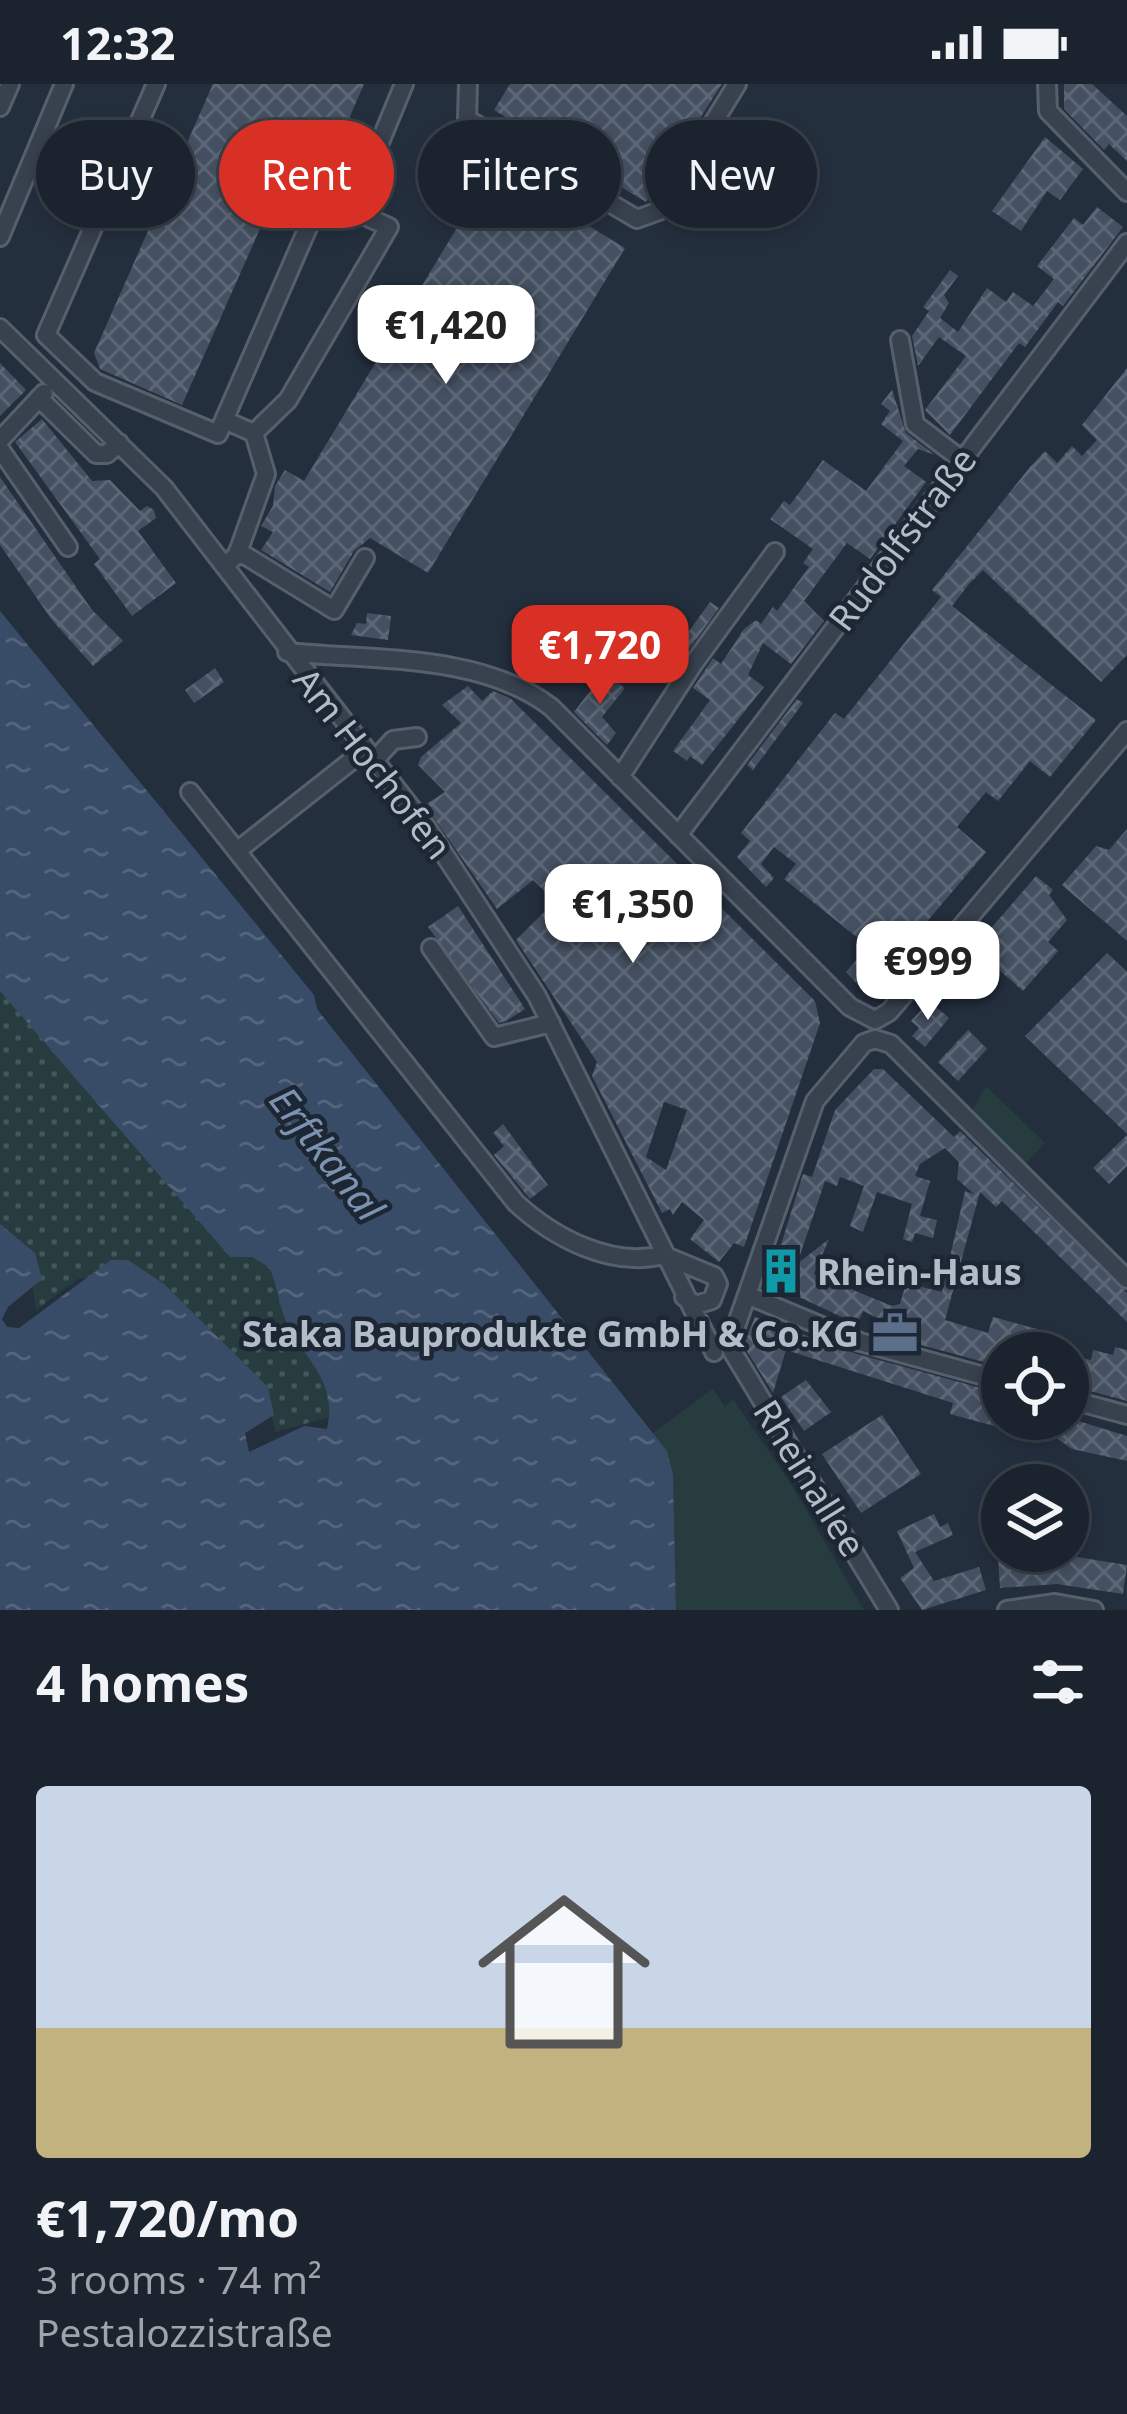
<!DOCTYPE html>
<meta charset="utf-8">
<style>
:root{--surface:#1b232e;--page:#242b36;--text:#f1f3f6;--muted:#a0a4aa;--line:#39404a;--accent:#d93025}
body{margin:0;font-family:"Noto Sans",sans-serif;background:var(--page);color:var(--text);height:100vh;display:flex;flex-direction:column;font-size:45px;white-space:nowrap}
*{box-sizing:border-box;margin:0}
p{font-size:39px;color:var(--muted)}
.icon{flex:none;width:66px;height:66px;fill:none;stroke:currentColor;stroke-width:2;stroke-linecap:round;stroke-linejoin:round}
.map{position:relative;height:1526px;overflow:hidden}
.side{display:flex;flex-direction:column;background:var(--surface);flex:1}
.side>*{flex:none}
.banner{position:absolute;left:36px;top:36px;width:1056px;height:108px;display:flex;gap:24px}
.tools{position:absolute;left:981px;top:1248px;display:grid;gap:24px}
.tools a{display:grid;place-items:center;width:108px;height:108px;border-radius:50%;background:var(--surface);box-shadow:0 6px 18px #0003,0 0 0 3px var(--line);font-size:60px}
.price{position:absolute;translate:-50% -102px;padding:0 27px;border-radius:24px;background:#fff;color:#222;font-size:39px;line-height:78px;filter:drop-shadow(0 3px 6px #0008)}
.price::after{content:'';position:absolute;left:50%;top:72px;width:36px;height:27px;margin-left:-18px;background:inherit;clip-path:polygon(0 0,100% 0,50% 100%)}
.price.selected{background:var(--accent);color:#fff}
ul{padding:0;list-style:none}
li{display:grid;align-content:center;gap:24px;height:636px;padding:0 36px}
li+li{border-top:3px solid var(--line)}
li span{display:grid;place-items:center;height:372px;border-radius:12px;color:#555}
li>.icon{margin-inline-start:auto}
span .icon{width:216px;height:216px;fill:#fffc;stroke-width:1}
li b{font-size:51px}
h2{display:flex;justify-content:space-between;align-items:center;height:144px;padding:0 36px;font-size:51px}
.pill{padding:0 42px;border-radius:54px;background:var(--surface);box-shadow:0 6px 18px #0003,0 0 0 3px var(--line);font-size:42px;line-height:108px}
.pill.selected{background:var(--accent);color:#fff}
.status{display:flex;justify-content:space-between;align-items:center;height:84px;padding:0 60px;background:var(--surface);direction:ltr}
.status svg{height:33px;fill:currentColor}
.map>svg:first-child{display:block}
.grass{fill:#263c3f}
.park{fill:url(#park-dots)}
.water{fill:url(#water-ripples)}
.building{fill:url(#building-cross-hatch);fill-rule:evenodd}
.lines{fill:none;stroke-linecap:round;stroke-linejoin:round}
.minor-casing{stroke:#565f6c;stroke-width:22}
.minor{stroke:#38414e;stroke-width:16}
.labels{text-anchor:middle;dominant-baseline:central;stroke-width:9;stroke-linejoin:round;paint-order:stroke}
.street-label{font-size:36px;fill:#b4bcc9;stroke:#1d2633}
.poi-label{font-size:36px;font-weight:bold;fill:#b4bcc9;stroke:#1d2633;text-anchor:start}
.water-label{font-size:39px;font-style:italic;fill:#7c92b1;stroke:#1d2633}
</style>
<div class="status"><b>12:32</b><svg viewBox="0 0 49 12"><path d="M0 12V9h3v3zM5 12V6h3v6zM10 12V3h3v9zM15 12V0h3v12zM26 1h20v11H26zM47 4h2v5h-2z"/></svg></div>
<div class="map">
<svg width="1127" height="1526" viewBox="0 0 1127 1526">
<defs>
<pattern id="park-dots" width="8" height="8" patternUnits="userSpaceOnUse" patternTransform="scale(3)"><rect width="8" height="8" fill="#263c3f"/><path d="M2 2h.1M6 6h.1" fill="none" stroke="#435659" stroke-width="1.8" stroke-linecap="round"/></pattern>
<pattern id="water-ripples" width="26" height="14" patternUnits="userSpaceOnUse" patternTransform="scale(3)"><rect width="26" height="14" fill="#394c67"/><path d="M2 4q2-2 4 0t4 0M15 11q2-2 4 0t4 0" fill="none" stroke="#53647b"/></pattern>
<pattern id="building-cross-hatch" width="8" height="8" patternUnits="userSpaceOnUse" patternTransform="scale(3)"><rect width="8" height="8" fill="#455162"/><path d="M0 0l8 8M0 8l8-8" fill="none" stroke="#5d6877"/></pattern>
</defs>
<rect width="100%" height="100%" fill="#242f3e"/>
<path class="grass" d="M986,1002L1045,1059L1026,1079L972,1027Z
M713,1305L725,1323L733,1315L793,1403L864,1526H676L673,1391L653,1349Z"/>
<path class="park" d="M0,829L255,1145L349,1328L275,1348L271,1326L96,1193L78,1195L36,1226L31,1193L0,1166Z"/>
<path class="water" d="M0,527L314,911L317,925L667,1367L673,1391L676,1526H0V1140L35,1169L42,1195L8,1223L2,1235L7,1243L19,1244L111,1176H128L164,1200L268,1303L274,1331L245,1349L249,1368L304,1342L327,1345C338,1297 306,1278 287,1239C278,1220 278,1202 269,1183L252,1173H230L0,907Z"/>
<path class="building" d="M213,0H364L324,92L290,77L182,321L100,285L94,269Z
M510,0H722L646,118L494,26Z
M1064,0H1092L1127,32V77L1109,60L1104,66L1064,25Z
M1045,53L1083,85L1060,116L1047,107L1021,147L992,127Z
M493,84L625,164L428,489L370,454L354,467L330,508L261,466L273,448L261,442L273,422L275,402L285,386L304,397Z
M1097,123L1123,143L1063,222L1058,218L1025,263L1019,259L950,351L925,326L966,272L939,253L918,282L912,252L929,227L923,223L950,186L958,192L944,211L949,219L940,234L958,248L987,204L1006,218L1013,208L1033,222L1054,195L1037,182L1074,134L1083,141Z
M0,279L26,306L0,332Z
M1127,284V571L1101,598L983,486L969,500L952,522L1096,636L1050,693L1030,677L998,717L986,708L957,743L986,768L873,901H858L846,888L868,862L784,795L796,780L774,763L761,780L774,794L766,803L737,773L750,757L741,749L835,629L844,635L941,513L932,506L1030,383L1045,367L1057,379L1072,362L1082,372L1097,356L1082,341Z
M892,306L906,349L935,371L918,365L904,382L926,398L870,475L847,459L804,517L824,537L791,580L763,559L748,591L764,603L702,681L690,672L687,677L673,667L710,616L693,604L713,574L721,580L744,545L756,536L761,540L773,523L777,527L809,483L803,479L813,465L770,435L784,417L790,421L823,376L866,407L903,357L881,340L890,327L881,320Z
M42,335L92,397L110,396L140,427L147,422L154,426L156,434L138,447L176,499L132,532L94,480L100,475L15,358Z
M0,393L92,526L123,557L93,582L52,536L0,461Z
M710,518L719,524L671,590L663,583Z
M367,529L391,532L388,556L351,551L357,539L366,540Z
M215,584L224,598L194,619L185,606Z
M604,589L625,604L602,633L616,649L607,661L574,628Z
M468,602L482,617L493,607L510,614L815,917L820,939L744,1163L734,1159L719,1178L690,1155L704,1136L682,1118L673,1131L670,1125L662,1129L592,992L597,978L516,856L555,817L533,796L497,825L425,721L445,708L418,681L421,673L461,639L442,621ZM664,1018L687,1026L666,1086L646,1073Z
M797,615L803,619L753,686L747,681Z
M1127,745V857L1062,801L1096,762L1109,766Z
M1036,792L1053,806L1049,811L1067,836L1048,858L1058,867L1023,907L974,864Z
M458,822L525,925L506,937L499,939L428,843Z
M1107,869L1127,888V1050L1025,952Z
M929,917L949,934L925,963L912,952L919,944L911,937Z
M968,946L987,965L958,997L938,978Z
M874,985H883L954,1053L960,1047L1127,1209V1238L1002,1117L996,1123L980,1108L945,1236L988,1249L993,1233L1037,1245L1031,1269H1002V1283L881,1250L884,1237L863,1227L857,1240L769,1199L803,1090L812,1093L835,1026ZM945,1064L959,1078L957,1095L974,1110L965,1107L942,1208L906,1199L900,1220L892,1222L814,1190L829,1155L797,1180L825,1097L837,1102L840,1093L864,1102L850,1142L863,1148L877,1108L912,1120L903,1155L912,1158L915,1149L933,1154L937,1136L920,1132L930,1097L915,1092L920,1080Z
M503,1040L548,1101L530,1115L494,1071L504,1062L493,1049Z
M1127,1051V1082L1109,1100L1093,1084Z
M755,1233L857,1270L981,1304L979,1310L1002,1316V1335H1072L1127,1352V1377L1072,1365L1055,1353L1017,1343L1016,1348L950,1330L953,1319L786,1266L773,1309L743,1261Z
M1115,1263L1127,1266V1317L1068,1301V1271L1091,1276L1093,1266L1113,1271Z
M806,1296L831,1328L804,1347L781,1313Z
M882,1331L921,1390L861,1429L822,1370Z
M934,1430L940,1443L948,1439L953,1451L915,1468L934,1497L979,1483L986,1506L922,1526L900,1494L914,1484L897,1447Z
M1039,1467L1127,1481L1123,1510L1057,1500L1000,1504L998,1475Z"/>
<g class="lines">
<g class="minor-casing">
<path id="minor" d="M156,0L46,251L95,298L218,350L320,116L352,126L404,0
M468,0L467,35L637,135L659,127L737,0
M1047,0L1048,27L1127,108
M0,23L10,0
M0,153L64,0
M0,244L164,404L427,744L537,912L714,1268
M900,256L915,340L962,376
M39,314L96,370H107L119,359
M254,349L288,316L389,143L352,126
M0,356L44,309
M0,365L68,463
M238,467L334,526L365,474
M224,482L237,471L266,390L254,349L224,336
M287,568C374,577 480,569 551,623L850,923L875,936
M374,677L393,656L417,653
M620,693L694,579L775,468
M190,708L516,1119C554,1154 611,1184 663,1171
M678,751L1127,159
M237,767L365,666
M431,864L494,953L551,939
M966,888L970,883
M875,936L889,928L1127,647
M875,955L864,959L815,1017L729,1262L889,1526
M875,955L891,960L1127,1195
M663,1171L714,1192L718,1200L712,1216L696,1221L684,1213
M747,1211L860,1258L1002,1297
M1068,1315L1127,1331
M1007,1526L1055,1519L1094,1526"/>
</g>
<use href="#minor" class="minor"/>
</g>
<defs>
<g id="building-bare" transform="scale(3.6)"><path d="M-4-6H4V6H1V3H-1V6H-4ZM-2.5-4.3h1.7v1.8h-1.7ZM.8-4.3h1.7v1.8H.8ZM-2.5-1h1.7V.8h-1.7ZM.8-1h1.7V.8H.8Z" fill="#0f9aa8" stroke="#1d2633" stroke-width="2.5" paint-order="stroke"/></g>
<g id="office-bare" transform="scale(3.6)"><path d="M-6-3h4V-5.5h4V-3h4V5H-6ZM-1-4.5V-3h2v-1.5ZM-6 0V1H6V0Z" fill="#5c6f8a" stroke="#1d2633" stroke-width="2.5" paint-order="stroke"/></g>
</defs>
<g fill-rule="evenodd">
<use href="#building-bare" x="781" y="1187"/>
<use href="#office-bare" x="895" y="1249"/>
</g>
<g class="labels">
<g class="street-label">
<text transform="translate(902 455) rotate(-53)">Rudolfstraße</text>
<text transform="translate(373 679) rotate(52)">Am Hochofen</text>
<text transform="translate(810 1394) rotate(58)">Rheinallee</text>
</g>
<g class="poi-label">
<text x="817" y="1187">Rhein-Haus</text>
<text x="859" y="1249" text-anchor="end">Staka Bauprodukte GmbH &amp; Co.KG</text>
</g>
<g class="water-label">
<text transform="translate(328 1069) rotate(52)">Erftkanal</text>
</g>
</g>
</svg>
<div class="tools">
<a><svg class="icon" aria-label="locate" viewBox="0 0 24 24"><circle cx="12" cy="12" r="6"/><path d="M12 2v4M12 18v4M2 12h4M18 12h4"/></svg></a>
<a><svg class="icon" aria-label="layers" viewBox="0 0 24 24"><path d="M12 4l9 5-9 5-9-5zM3 14l9 5 9-5"/></svg></a>
</div>
<b class="price" style="left:446px;top:303px">€1,420</b>
<b class="price selected" style="left:600px;top:623px">€1,720</b>
<b class="price" style="left:633px;top:882px">€1,350</b>
<b class="price" style="left:928px;top:939px">€999</b>
<div class="banner">
<a class="pill">Buy</a>
<a class="pill selected">Rent</a>
<a class="pill">Filters</a>
<a class="pill">New</a>
</div>
</div>
<section class="side">
<h2>4 homes<svg class="icon" aria-label="filters" viewBox="0 0 24 24"><path d="M4 7h16M4 17h16"/><circle cx="9" cy="7" r="2"/><circle cx="15" cy="17" r="2"/></svg></h2>
<ul>
<li><span style="background:linear-gradient(#c9d6e8 65%,#c2b280 0)"><svg class="icon" aria-label="home" viewBox="0 0 24 24"><path d="M3 11l9-7 9 7M6 9v11h12V9"/></svg></span><div><b>€1,720/mo</b><p>3 rooms · 74 m²</p><p>Pestalozzistraße</p></div></li>
</ul>
</section>
